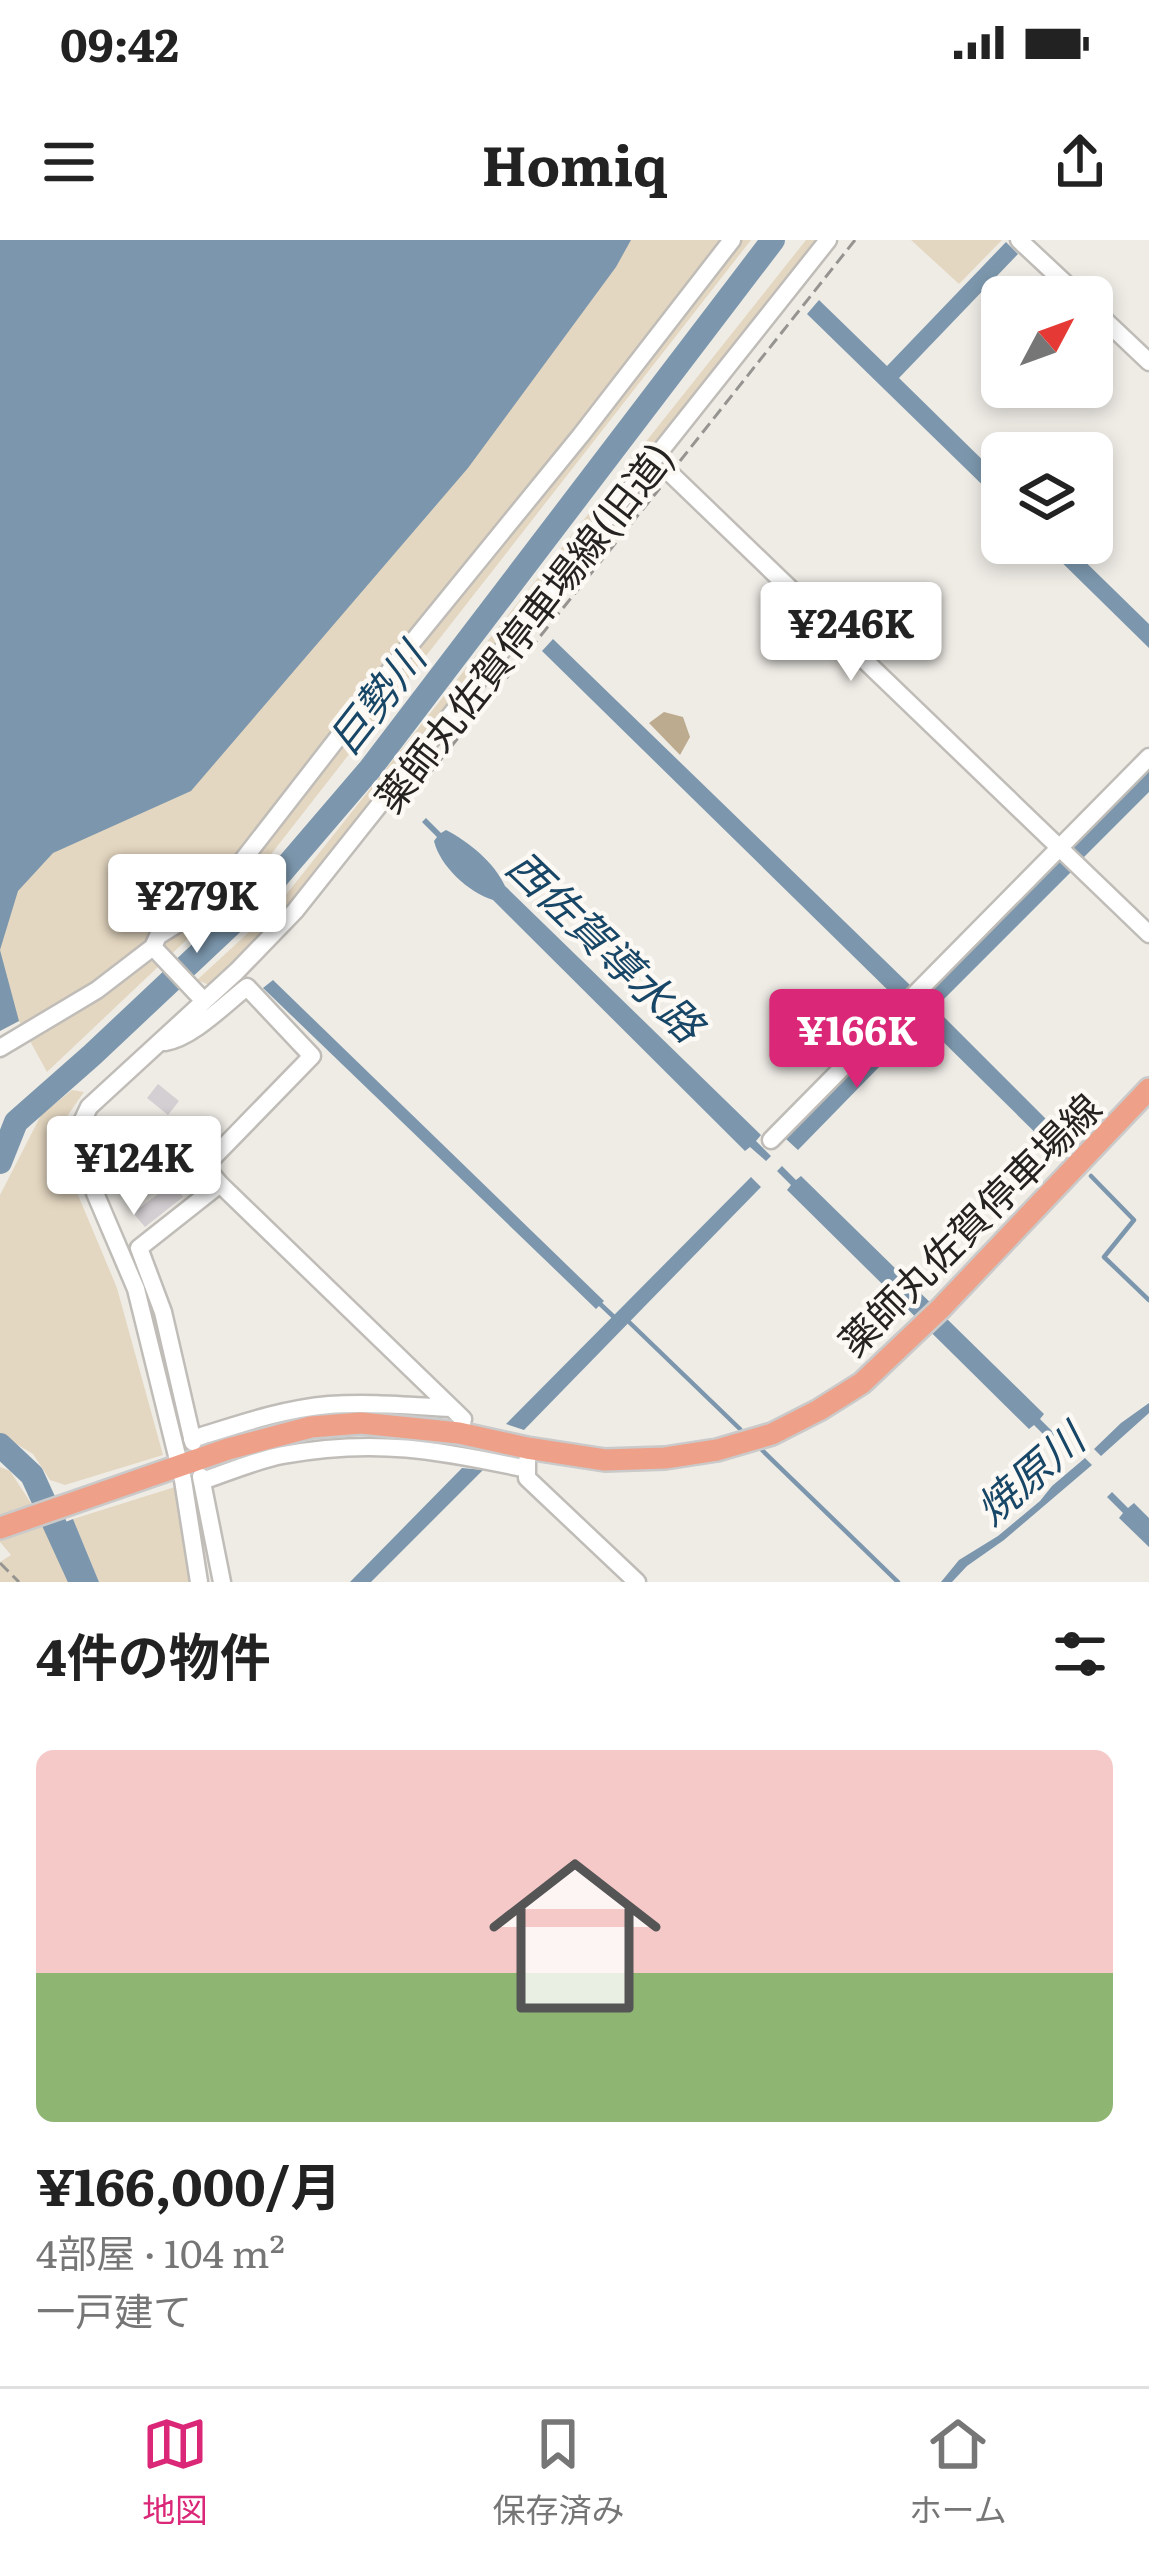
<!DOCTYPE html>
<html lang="ja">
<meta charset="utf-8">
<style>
:root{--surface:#fff;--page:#f2f2f2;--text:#222;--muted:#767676;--line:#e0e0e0;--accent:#db2777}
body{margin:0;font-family:Literata,"Noto Sans JP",serif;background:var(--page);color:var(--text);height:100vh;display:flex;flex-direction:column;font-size:45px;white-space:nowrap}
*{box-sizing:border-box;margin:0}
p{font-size:39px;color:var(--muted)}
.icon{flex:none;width:66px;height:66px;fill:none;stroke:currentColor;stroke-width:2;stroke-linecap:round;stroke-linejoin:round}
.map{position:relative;height:1342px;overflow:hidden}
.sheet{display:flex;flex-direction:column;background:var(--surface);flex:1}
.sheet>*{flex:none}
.needle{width:78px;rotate:49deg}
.controls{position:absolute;left:981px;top:36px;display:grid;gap:24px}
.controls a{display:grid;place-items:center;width:132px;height:132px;border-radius:18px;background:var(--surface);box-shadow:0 6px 18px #0003;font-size:60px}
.price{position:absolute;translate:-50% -102px;padding:0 27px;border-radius:12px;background:#fff;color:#222;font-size:39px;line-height:78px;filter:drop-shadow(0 3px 6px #0008)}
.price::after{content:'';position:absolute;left:50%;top:72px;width:36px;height:27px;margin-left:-18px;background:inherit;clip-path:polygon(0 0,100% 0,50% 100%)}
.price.current{background:var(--accent);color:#fff}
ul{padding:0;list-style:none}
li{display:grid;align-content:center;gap:24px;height:636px;padding:0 36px}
li span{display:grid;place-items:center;height:372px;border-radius:18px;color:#555}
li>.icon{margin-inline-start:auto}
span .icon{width:216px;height:216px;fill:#fffc;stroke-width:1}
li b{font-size:51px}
h2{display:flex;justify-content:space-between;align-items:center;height:144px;padding:0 36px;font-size:51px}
.status{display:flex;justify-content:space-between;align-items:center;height:84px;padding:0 60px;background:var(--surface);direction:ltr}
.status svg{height:33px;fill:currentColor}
header{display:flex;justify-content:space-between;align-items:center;height:156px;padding:0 36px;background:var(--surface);font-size:54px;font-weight:700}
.menu{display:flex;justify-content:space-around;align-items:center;height:168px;border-top:3px solid var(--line);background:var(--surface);font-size:33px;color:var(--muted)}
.menu a{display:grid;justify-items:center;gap:6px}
.menu .current{color:var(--accent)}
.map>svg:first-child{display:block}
.green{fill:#e4d7c1}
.forest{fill:#bcab8e}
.water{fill:#7c97ad}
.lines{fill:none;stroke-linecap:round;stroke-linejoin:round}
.stream{stroke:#7c97ad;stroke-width:4.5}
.river{stroke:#7c97ad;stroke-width:24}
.building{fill:#d4cfd2}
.minor-casing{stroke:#c0bdb8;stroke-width:21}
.major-casing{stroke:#cacaca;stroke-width:26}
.path{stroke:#969490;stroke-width:3;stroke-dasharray:12 6;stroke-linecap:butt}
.minor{stroke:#fff;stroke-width:16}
.major{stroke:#eea088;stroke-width:21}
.labels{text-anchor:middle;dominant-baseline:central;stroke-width:9;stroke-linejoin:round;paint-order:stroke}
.street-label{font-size:39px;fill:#242321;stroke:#fcf9f4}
.water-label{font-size:42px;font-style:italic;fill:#184666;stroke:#fcf9f4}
</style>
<div class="status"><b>09:42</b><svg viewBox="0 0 49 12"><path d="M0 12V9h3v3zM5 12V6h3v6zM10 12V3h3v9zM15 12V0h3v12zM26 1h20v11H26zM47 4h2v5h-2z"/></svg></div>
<header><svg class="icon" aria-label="menu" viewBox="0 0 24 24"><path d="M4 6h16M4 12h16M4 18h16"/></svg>Homiq<svg class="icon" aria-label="share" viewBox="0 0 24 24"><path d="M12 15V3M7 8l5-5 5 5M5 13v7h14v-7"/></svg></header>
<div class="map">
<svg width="1149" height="1342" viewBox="0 0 1149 1342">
<rect width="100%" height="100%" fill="#efece6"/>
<path class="green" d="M422,0H751L254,636L47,832L19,781L0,791V401Z
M806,0H822L271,691L212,746L197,740L277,666Z
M911,0H1002L959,44Z
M72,850L84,852L68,875L63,919L117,1048L163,1215L65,1245L50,1240L33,1214L0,1194V955L41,875Z
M0,1227L10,1231L48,1289L71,1342H0V1322L11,1315L0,1302Z
M194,1241L208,1342H99L73,1279Z"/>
<path class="forest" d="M664,472L683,477L690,497L680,515L649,483Z"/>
<path class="water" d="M0,0H631L616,27L468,228L191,551L53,613L18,651L0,710L19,781L0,791Z
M1006,2L1018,14L899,138L1002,239V264L807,74L819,60L887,126Z
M1042,303H1066L1149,384V408Z
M553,399L911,746L897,759L542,411Z
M1149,528V552L1082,619L1069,607Z
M426,578L441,593L446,590C469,602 494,622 505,646L761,895L756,901L771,916L766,921L750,907L745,911L493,660C468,652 440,626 434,601L437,597L422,582Z
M1059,619L1072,631L935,768L1071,904L1059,916L923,782L798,910L786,899Z
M273,740L604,1061L596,1069L263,748Z
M782,926L796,940L801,936L1044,1174L1040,1179L1055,1194L1049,1200L1034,1185L1029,1189L787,950L791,945L777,931Z
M751,937L761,947L524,1190L506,1184Z
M1149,1163V1173L1101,1216L1094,1209L1121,1183Z
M1085,1218L1092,1225L1004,1300L967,1326L952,1342H941L959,1320L998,1296L1040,1261L1052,1246Z
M462,1228L483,1230L371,1342H350Z
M1112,1252L1128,1268L1134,1263L1149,1278V1307L1119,1278L1123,1273L1107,1257Z
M73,1279L99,1342H71L48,1289Z"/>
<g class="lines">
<path class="stream" d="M1091,936L1134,980L1104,1017L1149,1060
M597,1061L615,1078
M629,1082L740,1189
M762,1210L898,1342"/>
<path class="river" d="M0,922L16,882L92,815L262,655L370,529L773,0
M0,1205L32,1235L81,1342"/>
</g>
<path class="building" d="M158,844L179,861L168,875L147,858Z
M153,911L169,930L164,934L183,957L145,987L133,973L162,951L143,928L147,924L143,919Z"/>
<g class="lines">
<g class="minor-casing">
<path id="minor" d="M1019,0L1080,57
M1092,68L1149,122
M671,234L1149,694
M153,707L204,761
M165,802C192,798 225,764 247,747L312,816L205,926L220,944L463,1179L459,1193
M0,808L97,750L153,707L158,696L174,686L239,625L406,410L581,195L732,0
M771,900L1149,517
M192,1199C237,1185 282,1169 329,1165C369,1162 411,1166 451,1168
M193,1202L163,1072L139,1008L220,944
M527,1221V1238L637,1342
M201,1237L222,1342
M202,1241C229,1232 256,1220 283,1215C374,1198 439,1210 527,1229
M199,1342L183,1240L136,1049L95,953L80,907L82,882L89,867L237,731L295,671L828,0"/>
</g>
<g class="major-casing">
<path id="major" d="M0,1288L228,1209L311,1187L361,1183L459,1193L527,1208L605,1220L665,1218L717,1210L772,1194L819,1170L862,1143L941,1068L1149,849"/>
</g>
<path class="path" d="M680,221L855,0
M416,550L660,248
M0,1323L19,1342"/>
<use href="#minor" class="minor"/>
<use href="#major" class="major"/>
</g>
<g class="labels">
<g class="street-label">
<text transform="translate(522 386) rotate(-52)">薬師丸佐賀停車場線(旧道)</text>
<text transform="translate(968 983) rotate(-45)">薬師丸佐賀停車場線</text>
</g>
<g class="water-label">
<text transform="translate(375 457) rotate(-52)">巨勢川</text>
<text transform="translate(607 704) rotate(44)">西佐賀導水路</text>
<text transform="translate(1028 1232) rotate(-41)">焼原川</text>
</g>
</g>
</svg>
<div class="controls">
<a><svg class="needle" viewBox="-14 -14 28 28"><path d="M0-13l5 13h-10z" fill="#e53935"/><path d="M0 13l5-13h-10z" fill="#767676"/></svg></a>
<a><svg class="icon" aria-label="layers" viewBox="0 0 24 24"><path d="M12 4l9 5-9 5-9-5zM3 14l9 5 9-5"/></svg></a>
</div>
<b class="price" style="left:851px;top:444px">¥246K</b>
<b class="price" style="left:197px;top:716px">¥279K</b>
<b class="price current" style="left:857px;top:851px">¥166K</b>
<b class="price" style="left:134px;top:978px">¥124K</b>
</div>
<section class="sheet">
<h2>4件の物件<svg class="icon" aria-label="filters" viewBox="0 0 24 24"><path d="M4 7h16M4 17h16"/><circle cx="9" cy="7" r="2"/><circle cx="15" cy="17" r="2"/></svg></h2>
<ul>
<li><span style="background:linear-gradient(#f6c9c9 60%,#8fb573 0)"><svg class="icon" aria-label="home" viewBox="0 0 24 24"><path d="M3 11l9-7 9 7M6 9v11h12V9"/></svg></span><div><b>¥166,000/月</b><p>4部屋 · 104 m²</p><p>一戸建て</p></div></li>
</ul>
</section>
<nav class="menu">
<a class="current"><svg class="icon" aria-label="map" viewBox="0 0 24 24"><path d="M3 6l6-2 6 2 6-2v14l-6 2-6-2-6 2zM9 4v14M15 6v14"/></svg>地図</a>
<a><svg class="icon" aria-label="saved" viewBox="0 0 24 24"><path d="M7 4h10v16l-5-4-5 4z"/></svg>保存済み</a>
<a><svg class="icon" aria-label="home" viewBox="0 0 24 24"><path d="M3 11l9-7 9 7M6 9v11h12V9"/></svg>ホーム</a>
</nav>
